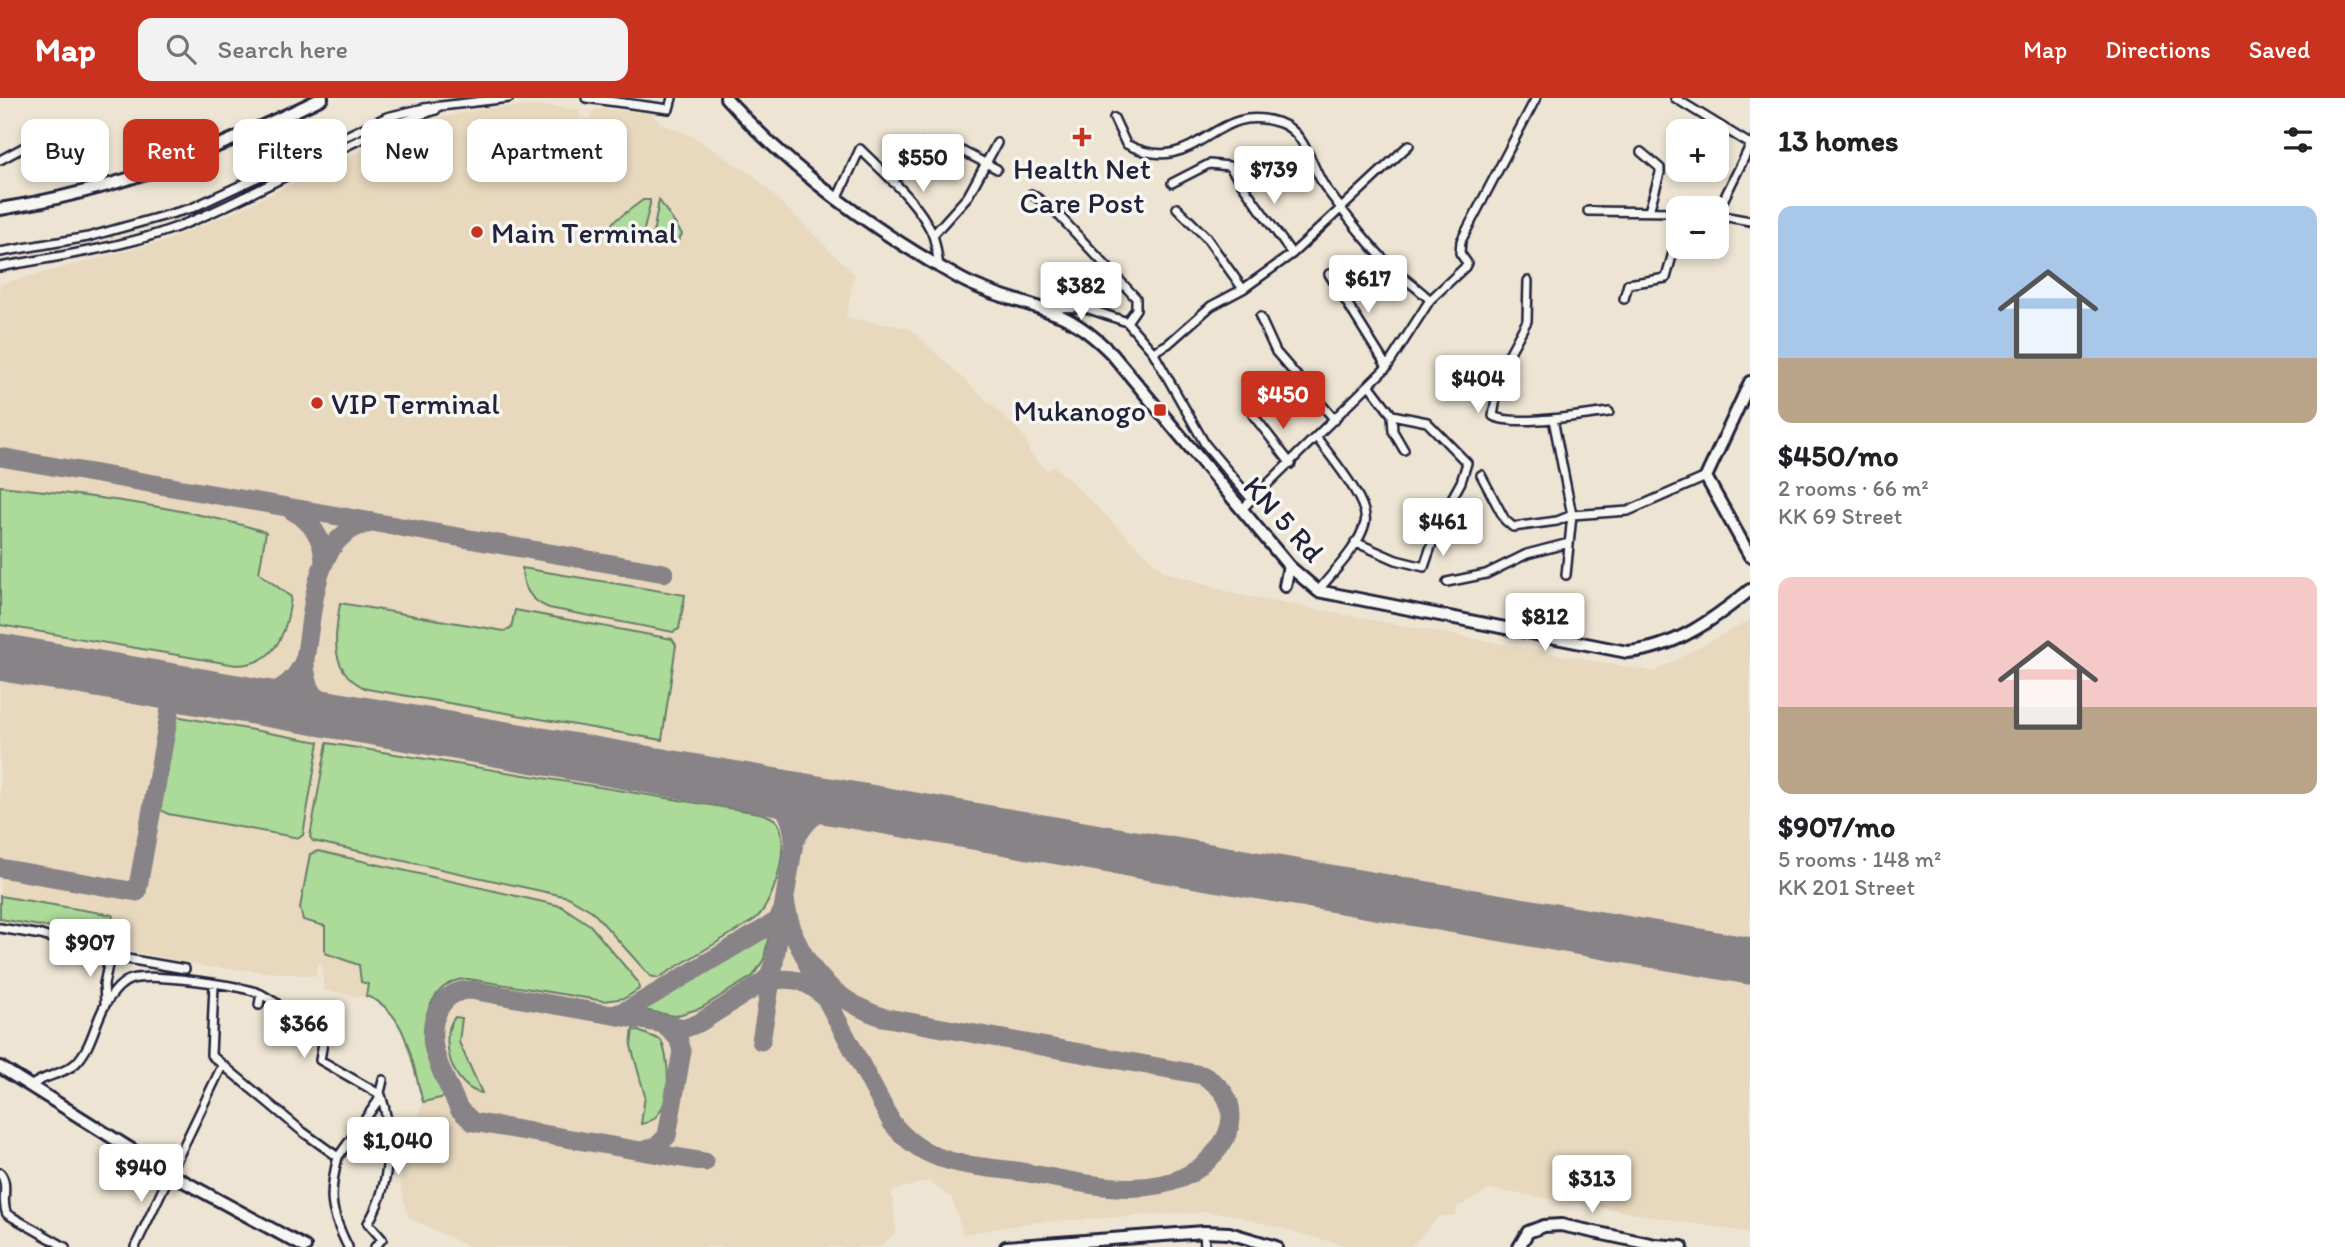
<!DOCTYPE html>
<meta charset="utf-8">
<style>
:root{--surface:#fff;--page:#f2f2f2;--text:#202124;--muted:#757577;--accent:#c8321e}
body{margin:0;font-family:Itim,sans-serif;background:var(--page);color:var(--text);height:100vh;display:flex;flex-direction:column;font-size:26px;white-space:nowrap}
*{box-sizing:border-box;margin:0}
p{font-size:23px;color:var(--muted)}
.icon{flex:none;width:38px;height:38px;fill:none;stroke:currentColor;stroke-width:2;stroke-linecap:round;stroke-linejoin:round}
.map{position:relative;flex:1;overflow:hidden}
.sheet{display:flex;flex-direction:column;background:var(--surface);width:595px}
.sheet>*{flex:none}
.banner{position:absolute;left:21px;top:21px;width:665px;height:63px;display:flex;gap:14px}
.fabs{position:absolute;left:1666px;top:21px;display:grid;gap:14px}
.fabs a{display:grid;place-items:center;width:63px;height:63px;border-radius:14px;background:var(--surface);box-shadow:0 4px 10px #0003;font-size:35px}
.price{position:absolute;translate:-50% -60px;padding:0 16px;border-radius:7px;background:#fff;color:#222;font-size:23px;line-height:46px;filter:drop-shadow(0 2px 4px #0008)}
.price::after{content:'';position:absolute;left:50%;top:42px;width:21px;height:16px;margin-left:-10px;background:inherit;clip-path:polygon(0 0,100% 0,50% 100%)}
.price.selected{background:var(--accent);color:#fff}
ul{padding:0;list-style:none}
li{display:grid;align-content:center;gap:14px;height:371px;padding:0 28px}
li span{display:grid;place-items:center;height:217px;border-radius:14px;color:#555}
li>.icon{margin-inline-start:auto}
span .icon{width:126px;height:126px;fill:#fffc;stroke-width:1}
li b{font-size:30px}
h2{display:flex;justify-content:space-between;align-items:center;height:84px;padding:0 28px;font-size:30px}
.chip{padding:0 24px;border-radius:14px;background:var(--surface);box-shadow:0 4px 10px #0003;font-size:24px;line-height:63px}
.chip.selected{background:var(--accent);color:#fff}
header{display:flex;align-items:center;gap:42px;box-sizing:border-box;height:98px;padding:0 35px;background:var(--accent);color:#fff}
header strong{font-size:33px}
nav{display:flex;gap:38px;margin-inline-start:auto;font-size:24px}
.search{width:490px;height:63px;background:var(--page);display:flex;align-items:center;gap:18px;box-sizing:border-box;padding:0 24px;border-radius:14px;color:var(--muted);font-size:26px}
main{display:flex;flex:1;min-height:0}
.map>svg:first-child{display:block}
.built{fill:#e7d8be}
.green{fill:#acda99;stroke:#677e6a;stroke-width:2}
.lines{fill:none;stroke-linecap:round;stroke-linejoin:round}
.taxiway{stroke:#888387;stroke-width:19}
.runway{stroke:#888387;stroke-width:47}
.street-casing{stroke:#22223b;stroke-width:12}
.secondary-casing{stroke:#22223b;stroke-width:16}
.street{stroke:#f6f6f2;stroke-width:7}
.secondary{stroke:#f6f6f2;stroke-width:10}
.poi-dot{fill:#c8321e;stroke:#f6f6f2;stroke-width:2.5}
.labels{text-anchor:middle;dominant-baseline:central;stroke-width:7;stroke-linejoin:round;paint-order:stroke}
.poi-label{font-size:30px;fill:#22223b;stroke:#f6f6f2;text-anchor:start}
.street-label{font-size:30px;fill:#22223b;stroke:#f6f6f2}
</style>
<header>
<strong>Map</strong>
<div class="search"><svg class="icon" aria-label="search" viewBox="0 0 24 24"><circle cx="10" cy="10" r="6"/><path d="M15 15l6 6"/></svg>Search here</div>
<nav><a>Map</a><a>Directions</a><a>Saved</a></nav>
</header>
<main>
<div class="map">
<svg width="1750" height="1149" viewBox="0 0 1750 1149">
<rect width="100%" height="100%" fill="#ede4d3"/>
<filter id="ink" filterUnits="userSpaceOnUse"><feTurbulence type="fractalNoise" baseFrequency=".0143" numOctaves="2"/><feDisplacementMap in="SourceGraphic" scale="14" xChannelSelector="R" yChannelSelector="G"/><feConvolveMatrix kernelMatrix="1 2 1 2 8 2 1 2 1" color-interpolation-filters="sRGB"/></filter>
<g filter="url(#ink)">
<path class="built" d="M547,8L580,12V20L591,21L592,13L597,11L651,15L660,25L692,38L755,79L854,176L846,220L909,230L1016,330L1025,340L1030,356L1048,373L1054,368L1163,473L1238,497L1654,574L1750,522V1135L1491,1091L1457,1109L1456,1117L1438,1119L1411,1149H1350L1229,1116L1205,1114L1036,1124L963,1136L952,1100L928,1083L892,1093L896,1134L879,1149H469L408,1119L400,1085L423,1004L399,925L377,902L324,892L321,865L317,866L316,878L209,869L0,826V186L165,143L232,115L395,36L443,19L487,10Z"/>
<path class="green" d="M643,102H650V106L643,136L632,138L610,133L613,124Z
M659,102L682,136L678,143H665L653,136Z
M0,388C83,397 187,409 266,434L259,475L291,499C287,533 277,567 236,567L0,527Z
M522,470L685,497L679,531L673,534L549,510C531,503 522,489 522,470Z
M340,505L504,533L511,530L515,512L672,541L676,547L662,642L367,591C328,574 335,540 340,505Z
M175,618L319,644L303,737L299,740L168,716L158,710Z
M327,645L759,715C766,717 774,719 778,725C791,746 773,809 754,822L658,880L650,878L592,813L568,799L313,743L310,739Z
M318,753L561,808L590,827L638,884L639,891L625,900L604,903L469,881C437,880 422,914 424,943C425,961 438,982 445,999L423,1004C412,967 408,912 366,898L368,886L361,884L359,867L325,855V828L303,822L300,810L310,756Z
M0,798L113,817L108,840L0,821Z
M769,836L764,861L753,878L701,910L675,918L643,912Z
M455,919L462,920L459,944L482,995C453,991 437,941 455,919Z
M633,931L661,942C671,965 674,1021 641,1026L645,998L631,948Z"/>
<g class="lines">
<path class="taxiway" d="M0,359L664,475
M291,412C312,424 323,439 324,464
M241,601C271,598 294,590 305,560
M347,620C318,609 304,591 305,560C314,514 312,431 373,425
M794,745C806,719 822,708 850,707
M0,770L137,794L174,589
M785,801C793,858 827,900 882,919L1202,977C1219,986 1231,999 1231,1018C1231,1033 1224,1045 1214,1056C1168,1111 1081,1084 1022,1074C995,1070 964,1069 938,1059C919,1052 904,1040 892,1025L807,865
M762,885C785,878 805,880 822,897
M613,917L631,910L777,823L783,812
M761,943L794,745C793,718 785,705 762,692
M643,1053L657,1048L667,1038L682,953L678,940L665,928
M705,1064L473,1024L459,1011C451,992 437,969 434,949C429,922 441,892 471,892L686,930L699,925L762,885L769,878L773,867"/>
<path class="runway" d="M0,559L1750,863"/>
<g class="street-casing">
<path id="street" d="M586,0L669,11L672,0
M1675,0L1750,46
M1114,20L1126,46C1198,83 1211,1 1280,25C1306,34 1311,69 1325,89C1346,117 1371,151 1397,174C1408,184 1419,191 1430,202
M958,51L997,71
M1641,54L1660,70V75L1649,113
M0,62L39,41L70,29
M893,84L924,46
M1172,85L1209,66L1229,68L1292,156
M1031,96L1051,109L1136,200V211L1127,224L1153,254L1205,346L1252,402
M837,101L860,51C885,76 917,102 932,135C936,144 937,157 939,168
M1177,110L1206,139L1243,191
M1588,113L1678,114
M1717,115L1750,48
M1717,117L1750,123
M933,137L968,98L997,45
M0,154L88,139L192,110L387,19L424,10L509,0
M0,169C64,157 131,149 192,123C274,89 351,38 436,12
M1329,176L1387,269
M1528,183L1527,223L1501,271L1493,318C1512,329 1584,317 1609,314
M1624,201L1628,186L1666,180L1678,136
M1045,209L1086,210L1127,224
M1260,219L1276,254L1335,322
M1153,254L1168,246L1211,208L1243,191L1292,156L1409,47
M1253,317L1291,366
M1392,317L1393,333L1404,352
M1553,321L1572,417L1566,477
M1317,340C1329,357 1370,404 1365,425C1359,449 1333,474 1318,493
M1481,377L1505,422L1513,429L1557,423L1572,417L1628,413L1706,379
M1241,412L1387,269L1430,202L1465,169L1467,165L1460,155L1461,143L1536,0
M1355,444L1396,462L1424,469L1440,422L1461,384L1467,365L1427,324L1392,317L1370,288
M1447,484L1486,476L1527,456L1569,445
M0,830L41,837L110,858L185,871
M214,887L211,957L303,1034L338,1059C328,1098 330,1113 348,1149
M261,896L276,905L286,918L325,933L320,962L381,997C394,1037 390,1090 368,1125L382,1141L375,1149
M105,905L104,886L110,858
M32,987C45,977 65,976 76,965C93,948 95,921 108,902C114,894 121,884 132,881C152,875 241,887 261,896L259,907
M338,1059L378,1003L383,982
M0,1075C10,1087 0,1103 7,1116L65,1149
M1204,1134L1205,1149
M135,1149L222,968"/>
</g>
<g class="secondary-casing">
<path id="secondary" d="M726,0C793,74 874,133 961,181C992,198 1029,204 1061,218C1081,227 1097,241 1112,256L1289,468L1318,493L1627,554C1674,551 1714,521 1750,492
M0,111C123,91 211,54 322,0
M1750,284L1706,379L1750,458
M1285,488L1289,468
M0,969L172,1077L305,1149
M1006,1149L1204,1134L1229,1135L1276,1149
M1519,1149L1528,1134L1544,1128L1561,1127L1655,1147L1682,1149"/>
</g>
<use href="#street" class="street"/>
<use href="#secondary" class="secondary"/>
</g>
</g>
<g class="poi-dot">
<path d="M1078.5 28.5h7v7h7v7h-7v7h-7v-7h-7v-7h7z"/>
<circle cx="477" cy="134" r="7"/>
<circle cx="317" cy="305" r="7"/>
<rect x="1153" y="305" width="14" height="14" rx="3.5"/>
</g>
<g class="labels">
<g class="poi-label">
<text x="1082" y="70" text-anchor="middle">Health Net<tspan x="1082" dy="34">Care Post</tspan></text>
<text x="491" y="134">Main Terminal</text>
<text x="331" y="305">VIP Terminal</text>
<text x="1146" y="312" text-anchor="end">Mukanogo</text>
</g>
<g class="street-label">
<text transform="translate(1284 421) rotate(48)">KN 5 Rd</text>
</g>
</g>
</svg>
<div class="fabs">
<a>+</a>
<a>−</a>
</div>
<b class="price" style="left:923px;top:96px">$550</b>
<b class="price" style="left:1274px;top:108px">$739</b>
<b class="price" style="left:1368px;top:217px">$617</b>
<b class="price" style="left:1081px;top:224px">$382</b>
<b class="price" style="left:1478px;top:317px">$404</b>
<b class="price selected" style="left:1283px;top:333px">$450</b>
<b class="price" style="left:1443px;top:460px">$461</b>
<b class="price" style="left:1545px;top:555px">$812</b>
<b class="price" style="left:90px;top:881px">$907</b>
<b class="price" style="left:304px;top:962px">$366</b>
<b class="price" style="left:398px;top:1079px">$1,040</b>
<b class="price" style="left:141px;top:1106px">$940</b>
<b class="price" style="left:1592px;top:1117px">$313</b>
<div class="banner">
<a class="chip">Buy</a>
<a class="chip selected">Rent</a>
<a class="chip">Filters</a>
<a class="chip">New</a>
<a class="chip">Apartment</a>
</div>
</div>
<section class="sheet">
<h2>13 homes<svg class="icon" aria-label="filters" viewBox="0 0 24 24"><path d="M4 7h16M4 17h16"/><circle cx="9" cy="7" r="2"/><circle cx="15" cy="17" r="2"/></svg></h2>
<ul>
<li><span style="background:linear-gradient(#a9c7e8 70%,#b9a48a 0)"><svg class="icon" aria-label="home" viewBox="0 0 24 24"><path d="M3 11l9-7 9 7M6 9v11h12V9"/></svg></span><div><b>$450/mo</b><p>2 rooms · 66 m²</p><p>KK 69 Street</p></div></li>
<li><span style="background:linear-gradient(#f6c9c9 60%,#b9a48a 0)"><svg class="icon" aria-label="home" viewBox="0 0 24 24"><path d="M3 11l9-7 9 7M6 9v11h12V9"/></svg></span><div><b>$907/mo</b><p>5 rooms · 148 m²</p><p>KK 201 Street</p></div></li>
</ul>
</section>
</main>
